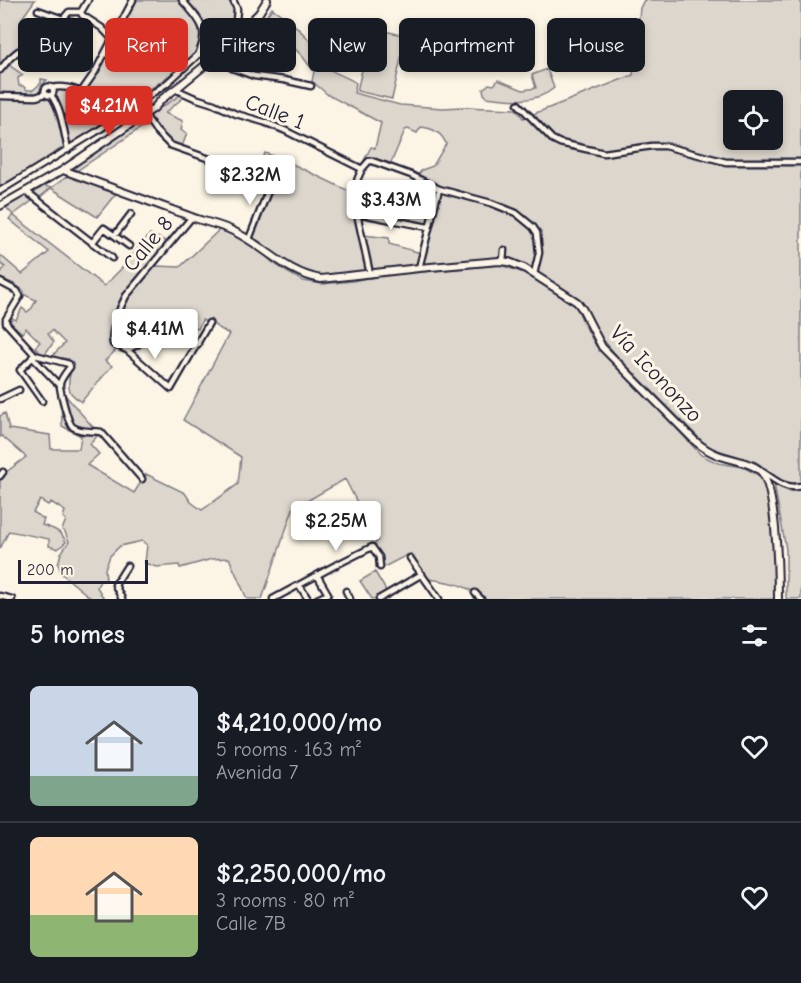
<!DOCTYPE html>
<meta charset="utf-8">
<style>
:root{--surface:#171b24;--page:#242831;--text:#f1f3f6;--muted:#9ea1a6;--line:#363941;--accent:#d93025}
body{margin:0;font-family:"Comic Neue",sans-serif;background:var(--page);color:var(--text);height:100vh;display:flex;flex-direction:column;font-size:22px;white-space:nowrap}
*{box-sizing:border-box;margin:0}
p{font-size:20px;color:var(--muted)}
.icon{flex:none;width:33px;height:33px;fill:none;stroke:currentColor;stroke-width:2;stroke-linecap:round;stroke-linejoin:round}
.map{position:relative;height:599px;overflow:hidden}
.side{display:flex;flex-direction:column;background:var(--surface);flex:1}
.side>*{flex:none}
.hud{position:absolute;left:18px;top:18px;width:765px;height:54px;display:flex;gap:12px}
.controls{position:absolute;left:723px;top:90px;display:grid;gap:12px}
.controls a{display:grid;place-items:center;width:60px;height:60px;border-radius:9px;background:var(--surface);box-shadow:0 3px 9px #0003;font-size:30px}
.scale{position:absolute;left:18px;bottom:15px;width:130px;box-sizing:border-box;padding-left:6px;border:3px solid #22223b;border-top:0;font-size:16px;line-height:21px;white-space:nowrap;color:#22223b;-webkit-text-stroke:4px #fcf5e5;paint-order:stroke}
.price{position:absolute;translate:-50% -51px;padding:0 14px;border-radius:6px;background:#fff;color:#222;font-size:20px;line-height:39px;filter:drop-shadow(0 2px 3px #0008)}
.price::after{content:'';position:absolute;left:50%;top:36px;width:18px;height:14px;margin-left:-9px;background:inherit;clip-path:polygon(0 0,100% 0,50% 100%)}
.price.on{background:var(--accent);color:#fff}
ul{padding:0;list-style:none}
li{display:flex;align-items:center;gap:18px;height:150px;padding:0 30px}
li+li{border-top:2px solid var(--line)}
li span{display:grid;place-items:center;flex:none;width:168px;height:120px;border-radius:9px;color:#555}
li>.icon{margin-inline-start:auto}
span .icon{width:72px;height:72px;fill:#fffc;stroke-width:1}
li b{font-size:26px}
h2{display:flex;justify-content:space-between;align-items:center;height:72px;padding:0 30px;font-size:26px}
.pill{padding:0 21px;border-radius:9px;background:var(--surface);box-shadow:0 3px 9px #0003;font-size:21px;line-height:54px}
.pill.on{background:var(--accent);color:#fff}
.map>svg:first-child{display:block}
.green{fill:#dcd6cc;stroke:#7f7c84;stroke-width:1.5;fill-rule:evenodd}
.lines{fill:none;stroke-linecap:round;stroke-linejoin:round}
.minor-casing{stroke:#22223b;stroke-width:9}
.major-casing{stroke:#22223b;stroke-width:10}
.minor{stroke:#fcf5e5;stroke-width:4.5}
.major{stroke:#fcf5e5;stroke-width:6}
.labels{text-anchor:middle;dominant-baseline:central;stroke-width:6;stroke-linejoin:round;paint-order:stroke}
.street-label{font-size:22px;fill:#22223b;stroke:#fcf5e5}
</style>
<div class="map">
<svg width="801" height="599" viewBox="0 0 801 599">
<rect width="100%" height="100%" fill="#fcf5e5"/>
<filter id="ink" filterUnits="userSpaceOnUse"><feTurbulence type="fractalNoise" baseFrequency=".0167" numOctaves="2"/><feDisplacementMap in="SourceGraphic" scale="12" xChannelSelector="R" yChannelSelector="G"/><feConvolveMatrix kernelMatrix="1 2 1 2 8 2 1 2 1" color-interpolation-filters="sRGB"/></filter>
<g filter="url(#ink)">
<path class="green" d="M0,0H35L20,21L22,41C31,49 40,43 51,44C62,44 74,54 82,61L80,68L55,61L52,62H26L17,55L9,65L23,75L18,78L19,86H23L27,90H33L41,83V79L47,80L41,86L39,93H0Z
M135,0H181C196,20 214,36 191,59L122,110L117,112L115,111L118,98H115L114,105L110,108L83,91L98,70Z
M184,0L231,1L235,14L232,20L205,50V31L203,25Z
M644,0H801V482L786,484L756,462L708,447L617,356L595,330L577,299L555,284L536,274L501,259L422,265L442,187L417,176L422,170L433,166L446,144C442,133 432,128 421,127L417,133L408,129L405,130L391,163L376,159H366L360,168L371,147L375,148L381,123L328,95L312,81L314,72L303,57L265,18L272,8C289,20 302,30 315,47C318,52 319,59 323,64C332,74 345,75 356,83L354,93L400,105L443,108L462,107L516,109L523,118L633,75L640,8ZM734,100H772V140H734Z
M372,28L406,36L392,99L357,91Z
M547,69L554,88C536,104 509,100 487,97L484,94L483,89L489,84L494,85L498,80L523,90L536,88L532,75Z
M56,89C74,88 97,101 110,113L107,121L70,147L58,98L54,94Z
M180,95L184,97L165,113L183,121L181,130L187,133L182,147L170,142L148,116Z
M0,98H43L53,101L65,150L0,187Z
M145,119L148,123L75,172L72,168Z
M265,153L282,159L351,192L367,270C343,276 312,280 290,266C276,258 265,246 252,238L275,180L257,174Z
M69,175L117,192L97,217L51,188L38,199L31,194L44,186L51,188Z
M24,195L32,201L13,215L104,286L121,269L150,234L168,242L122,297C118,306 108,333 110,342C112,346 113,347 116,350L105,361L112,366L81,402C78,399 71,395 70,391C65,380 75,370 69,359L53,357L55,353L65,343L52,330L48,334L54,342L43,356L35,347L40,342L26,328L22,333L10,322L12,318L16,320L22,308L27,312L32,308L36,300L25,295L23,290L14,284L0,278V274L5,267L0,263V255L22,274L49,252L9,219L13,215L5,206Z
M219,230L231,233L257,247L272,262L287,272L303,281L322,284L353,281L375,276L500,265L530,275L575,304L584,324L596,346L626,374L701,455L718,463L743,467L760,476L768,487L776,577V599H482C468,584 448,582 428,579L412,556L407,555L382,568V558L372,547L377,541L345,479L293,509L262,599H247L229,558L212,559L180,568L179,565L156,567L145,563L147,545L142,541L120,546L110,556L105,569L106,580L100,581L97,587L104,599H92L62,574L58,564L61,553L69,542L65,532L62,530L66,520L63,517L65,511L51,502L48,505L40,500L33,512L44,519L42,525C52,528 62,531 66,542L58,549L49,546V539L9,531L0,549V478L5,473L26,457L2,436L0,437V416L5,413L9,429L50,435L51,449H79L81,436L62,426L61,398L65,395L99,434L90,444L99,454L87,465L134,493L146,474L185,493L191,502L202,510L238,484L241,457L183,420L229,334L214,325V324L208,320L207,322L202,320L198,329L190,326L194,316L154,310L152,323L145,312L121,331L116,329L122,305L128,296L156,266L180,267Z
M363,235L389,238V244L421,253L416,265L371,270Z
M774,484L790,492L801,489V599H786V549Z
M375,572L387,592L376,599H372L360,581Z"/>
<g class="lines">
<g class="minor-casing">
<path id="minor" d="M182,0C199,20 211,28 198,55
M38,10L63,19L69,12H81L82,15L102,28L113,40
M81,12L88,0
M215,57L232,68L254,76L284,80L311,86
M0,70L10,58L17,52L55,30L63,19
M44.5 91a4.5 4.5 0 1 1 9 0a4.5 4.5 0 1 1-9 0Z
M52,88C78,82 98,105 120,115
M175,89L195,98L214,104L236,114L264,122L284,130L362,169
M81,92L95,72L133,0
M51,95C62,110 64,132 68,150
M0,96L36,97L45,94
M518,104L552,139L560,143L604,153L652,146H665L726,162H801
M144,114L156,131L170,145L272,181L249,239
M0,191L96,132L166,84L198,55L207,51L221,39L236,21L237,9L233,0
M26,191L112,258
M357,213L428,227
M192,217L126,296C120,307 110,332 113,344L127,350L171,389L209,323
M115,235L131,214
M92,243L104,228L129,246
M503,261L504,250
M419,268L439,189
M370,274L353,195L358,178L362,169L369,161H372L411,175L439,189L491,203L516,213L533,227L537,233L539,253L534,274
M0,282L17,291L20,296L6,319V323L35,355L69,364L70,367C67,371 62,377 60,383C59,388 68,424 73,427C81,433 92,430 101,432L142,479
M127,350C141,344 148,335 165,335L198,344
M32,357L57,383
M32,358L20,370L42,401
M0,399L19,390
M763,472C775,480 785,490 801,486
M0,476L3,472
M410,558L439,599
M317,575L328,594L317,599
M299,585L308,599
M346,591L350,599
M475,593L481,599
M0,596L12,599
M122,599L115,585L127,566
M273,599L334,566L372,547L379,557L380,567
M379,599L422,574"/>
</g>
<g class="major-casing">
<path id="major" d="M63,170C105,185 147,201 189,216C203,222 219,224 233,231C264,245 285,273 321,279L419,268L499,261L509,262L524,268L577,302L583,310L602,347L695,441C702,447 710,452 718,455C731,460 746,461 758,469C777,480 778,576 778,599
M0,206L63,170L154,108L162,99L182,84L215,57L259,13L267,0"/>
</g>
<use href="#minor" class="minor"/>
<use href="#major" class="major"/>
</g>
</g>
<g class="labels">
<g class="street-label">
<text transform="translate(275 112) rotate(21)">Calle 1</text>
<text transform="translate(148 244) rotate(-50)">Calle 8</text>
<text transform="translate(656 374) rotate(47)">Vía Icononzo</text>
</g>
</g>
</svg>
<div class="controls">
<a><svg class="icon" aria-label="locate" viewBox="0 0 24 24"><circle cx="12" cy="12" r="6"/><path d="M12 2v4M12 18v4M2 12h4M18 12h4"/></svg></a>
</div>
<div class="scale">200 m</div>
<b class="price on" style="left:109px;top:137px">$4.21M</b>
<b class="price" style="left:250px;top:206px">$2.32M</b>
<b class="price" style="left:391px;top:231px">$3.43M</b>
<b class="price" style="left:155px;top:360px">$4.41M</b>
<b class="price" style="left:336px;top:552px">$2.25M</b>
<div class="hud">
<a class="pill">Buy</a>
<a class="pill on">Rent</a>
<a class="pill">Filters</a>
<a class="pill">New</a>
<a class="pill">Apartment</a>
<a class="pill">House</a>
</div>
</div>
<section class="side">
<h2>5 homes<svg class="icon" aria-label="filters" viewBox="0 0 24 24"><path d="M4 7h16M4 17h16"/><circle cx="9" cy="7" r="2"/><circle cx="15" cy="17" r="2"/></svg></h2>
<ul>
<li><span style="background:linear-gradient(#c9d6e8 75%,#7fa58c 0)"><svg class="icon" aria-label="home" viewBox="0 0 24 24"><path d="M3 11l9-7 9 7M6 9v11h12V9"/></svg></span><div><b>$4,210,000/mo</b><p>5 rooms · 163 m²</p><p>Avenida 7</p></div><svg class="icon" aria-label="heart" viewBox="0 0 24 24"><path d="M12 20l-8-8c-3-5 5-10 8-4 3-6 11-1 8 4z"/></svg></li>
<li><span style="background:linear-gradient(#ffd9b3 65%,#8fb573 0)"><svg class="icon" aria-label="home" viewBox="0 0 24 24"><path d="M3 11l9-7 9 7M6 9v11h12V9"/></svg></span><div><b>$2,250,000/mo</b><p>3 rooms · 80 m²</p><p>Calle 7B</p></div><svg class="icon" aria-label="heart" viewBox="0 0 24 24"><path d="M12 20l-8-8c-3-5 5-10 8-4 3-6 11-1 8 4z"/></svg></li>
</ul>
</section>
